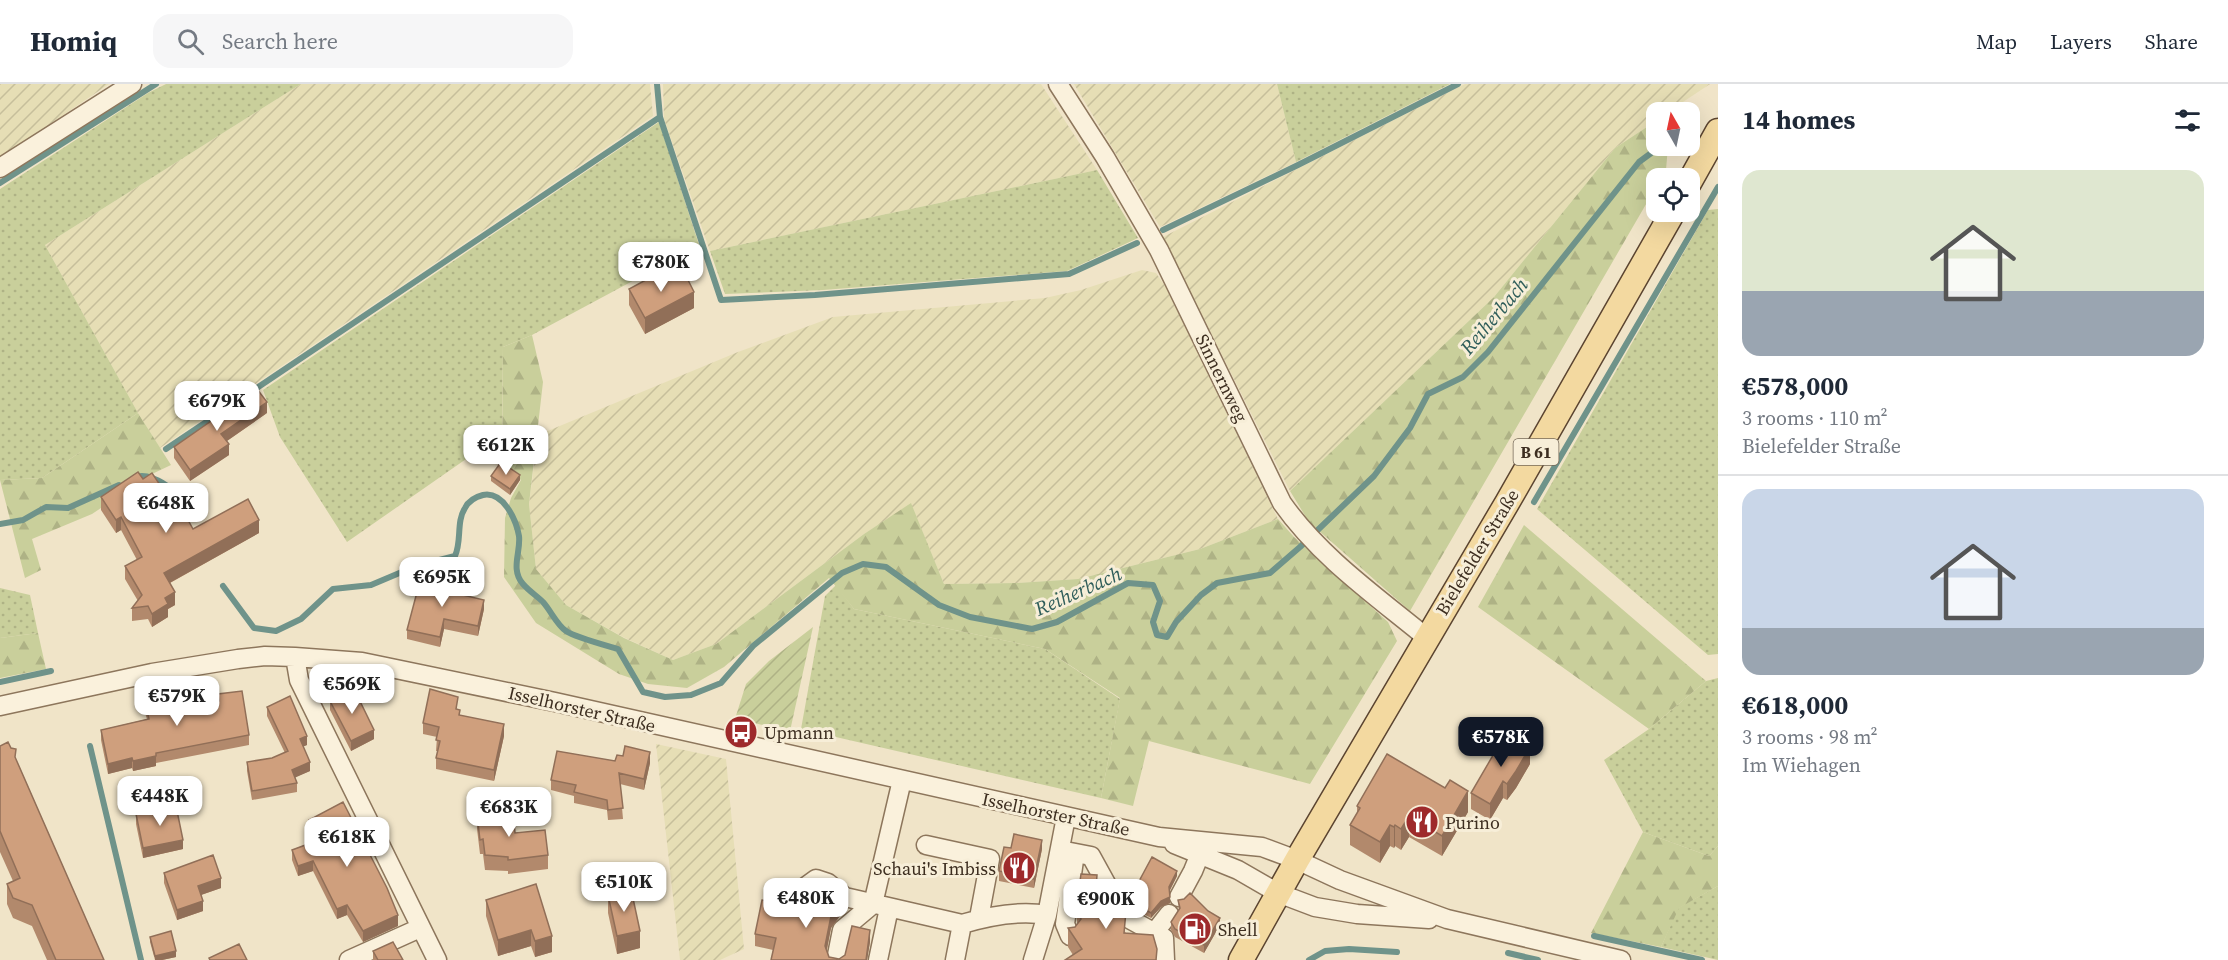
<!DOCTYPE html>
<meta charset="utf-8">
<style>
:root{--surface:#fff;--page:#f6f6f7;--text:#1f2937;--muted:#747a83;--line:#e0e1e3;--accent:#111827}
body{margin:0;font-family:"Source Serif 4",serif;background:var(--page);color:var(--text);height:100vh;display:flex;flex-direction:column;font-size:22px;white-space:nowrap}
*{box-sizing:border-box;margin:0}
p{font-size:20px;color:var(--muted)}
.icon{flex:none;width:33px;height:33px;fill:none;stroke:currentColor;stroke-width:2;stroke-linecap:round;stroke-linejoin:round}
.map{position:relative;flex:1;overflow:hidden}
.details{display:flex;flex-direction:column;background:var(--surface);width:510px}
.details>*{flex:none}
.needle{width:39px;rotate:351deg}
.tools{position:absolute;left:1646px;top:18px;display:grid;gap:12px}
.tools a{display:grid;place-items:center;width:54px;height:54px;border-radius:12px;background:var(--surface);box-shadow:0 6px 24px #0002;font-size:30px}
.price{position:absolute;translate:-50% -51px;padding:0 14px;border-radius:12px;background:#fff;color:#222;font-size:20px;line-height:39px;filter:drop-shadow(0 2px 3px #0008)}
.price::after{content:'';position:absolute;left:50%;top:36px;width:18px;height:14px;margin-left:-9px;background:inherit;clip-path:polygon(0 0,100% 0,50% 100%)}
.price.current{background:var(--accent);color:#fff}
ul{padding:0;list-style:none}
li{display:grid;align-content:center;gap:12px;height:318px;padding:0 24px}
li+li{border-top:2px solid var(--line)}
li span{display:grid;place-items:center;height:186px;border-radius:18px;color:#555}
li>.icon{margin-inline-start:auto}
span .icon{width:108px;height:108px;fill:#fffc;stroke-width:1}
li b{font-size:26px}
h2{display:flex;justify-content:space-between;align-items:center;height:72px;padding:0 24px;font-size:26px}
header{display:flex;align-items:center;gap:36px;box-sizing:border-box;height:84px;padding:0 30px;background:var(--surface);border-bottom:2px solid var(--line)}
header strong{font-size:28px}
nav{display:flex;gap:33px;margin-inline-start:auto;font-size:21px}
.search{width:420px;height:54px;background:var(--page);display:flex;align-items:center;gap:15px;box-sizing:border-box;padding:0 21px;border-radius:18px;color:var(--muted);font-size:22px}
main{display:flex;flex:1;min-height:0}
.map>svg:first-child{display:block}
.farmland{fill:url(#farmland-furrows)}
.grass{fill:url(#grass-dots)}
.forest{fill:url(#forest-firs)}
.garden{fill:url(#garden-furrows)}
.lines{fill:none;stroke-linecap:round;stroke-linejoin:round}
.stream{stroke:#6f938a;stroke-width:6}
.minor-casing{stroke:#8d765c;stroke-width:21}
.major-casing{stroke:#5b4430;stroke-width:27}
.minor{stroke:#faf1dc;stroke-width:18}
.major{stroke:#f3d9a0;stroke-width:24}
.wall{fill:#b2896c}
.shaded-wall{fill:#916f58}
.building{fill:#cf9f7d;stroke:#916f58;stroke-width:1.5}
.labels{text-anchor:middle;dominant-baseline:central;stroke-width:6;stroke-linejoin:round;paint-order:stroke}
.shield{fill:#f7eed8;stroke:#756857;stroke-width:1.5}
.shield-label{font-size:16px;font-weight:bold;fill:#3d2e20}
.street-label{font-size:18px;fill:#3d2e20;stroke:#f7eed8}
.poi-label{font-size:18px;fill:#3d2e20;stroke:#f7eed8;text-anchor:start}
.water-label{font-size:20px;font-style:italic;fill:#2f5d5a;stroke:#f7eed8}
</style>
<header>
<strong>Homiq</strong>
<div class="search"><svg class="icon" aria-label="search" viewBox="0 0 24 24"><circle cx="10" cy="10" r="6"/><path d="M15 15l6 6"/></svg>Search here</div>
<nav><a>Map</a><a>Layers</a><a>Share</a></nav>
</header>
<main>
<div class="map">
<svg width="1718" height="876" viewBox="0 0 1718 876">
<defs>
<pattern id="farmland-furrows" width="10" height="10" patternUnits="userSpaceOnUse" patternTransform="scale(1.5)"><rect width="10" height="10" fill="#e6deb5"/><path d="M-1 1l2-2M0 10L10 0M9 11l2-2" fill="none" stroke="#c6bf9b"/></pattern>
<pattern id="grass-dots" width="8" height="8" patternUnits="userSpaceOnUse" patternTransform="scale(1.5)"><rect width="8" height="8" fill="#c9cf9b"/><path d="M2 2h.1M6 6h.1" fill="none" stroke="#aeb285" stroke-width="1.8" stroke-linecap="round"/></pattern>
<pattern id="forest-firs" width="22" height="20" patternUnits="userSpaceOnUse" patternTransform="scale(1.5)"><rect width="22" height="20" fill="#c9cf9b"/><path d="M5 1l3.5 6h-7zM16 11l3.5 6h-7z" fill="#aeb285"/></pattern>
<pattern id="garden-furrows" width="10" height="10" patternUnits="userSpaceOnUse" patternTransform="scale(1.5)"><rect width="10" height="10" fill="#c9cf9b"/><path d="M-1 1l2-2M0 10L10 0M9 11l2-2" fill="none" stroke="#aeb285"/></pattern>
</defs>
<rect width="100%" height="100%" fill="#f0e4c8"/>
<path class="farmland" d="M0,0H109L0,74Z
M301,0H650L653,32L160,364L138,329L45,161Z
M663,0H1041L1097,86L710,167L664,35Z
M1074,0H1277L1296,78L1160,143Z
M1465,0H1710L1668,28H1656V37L1615,64L1494,213L1290,407L1163,153Z
M1142,186L1156,189L1165,202L1278,435L1200,465L1078,495L1017,499L944,500L911,420L864,450L716,560L673,576L623,553L566,521L536,485L529,420L538,351L738,268L833,233L1045,214L1081,206Z
M656,660L726,675L744,865L720,876H680Z"/>
<path class="grass" d="M166,0H301L45,161L138,329L42,394L0,396V105L148,9Z
M1277,0H1450L1296,78Z
M659,38L702,170H683L532,251L503,263L502,350L347,458L280,353L263,306Z
M1097,86L1138,154L1067,187L823,206L725,210L710,167Z
M1718,125V570L1708,571L1537,425L1708,126Z
M836,501L854,525L1045,565L1120,615L1101,714L801,645L825,512Z
M0,504L30,511L38,549L0,554Z
M1718,594V762L1709,772L1643,748L1604,676L1649,645L1706,597Z
M1718,802V876L1661,863L1678,824Z"/>
<path class="forest" d="M1656,37V62H1668L1666,86L1661,94H1656V103L1410,527L1309,438L1290,407L1494,213L1615,64Z
M532,251L543,298L529,420L536,485L566,521L624,554L673,576L716,560L864,450L911,419L944,500L1017,499L1078,495L1200,465L1278,435L1294,453L1388,538L1397,557L1310,700L1149,657L1133,722L1101,714L1120,614L1045,565L854,525L829,494L724,583L687,604L648,600L619,590L536,539L504,493L505,434L511,414L521,396L502,381L503,263Z
M138,329L171,381L152,390L92,430L32,455L41,486L25,494L0,396L42,394Z
M1524,441L1706,597L1649,645L1478,523Z
M38,549L46,585L0,594V554Z
M1643,748L1709,772L1718,762V802L1679,824L1661,863L1591,849Z"/>
<path class="garden" d="M813,543L790,647L735,635L746,600L769,577Z"/>
<g class="lines">
<path class="stream" d="M657,0L660,33L721,216L815,211L1069,190L1137,159
M0,99L156,0
M1163,146L1298,81L1458,0
M166,365L660,33
M134,394C144,388 162,397 171,405C175,409 178,418 180,423
M1534,418L1718,103
M0,440L23,436L46,423L68,424L119,401
M223,502L254,544L276,547L301,535L333,505L371,501L416,482L455,472C462,457 456,438 465,424C469,416 475,413 483,411C503,407 516,435 519,452C521,468 510,485 523,500C529,507 537,512 543,518C551,527 557,541 566,547C577,554 605,561 618,565L643,608L665,613L691,611L721,599L753,562L842,489L863,480L886,483L939,521L970,533L1032,545L1057,538L1128,499L1153,501L1160,517L1153,538L1157,551L1167,553L1176,538L1201,511L1217,499L1270,489L1300,463L1374,392L1410,344L1428,310L1463,293L1488,268L1639,78L1658,64
M0,598L51,587
M90,662L141,876
M1594,852L1702,876
M1508,869L1538,876
M1309,876L1325,867L1349,865L1397,868"/>
<g class="minor-casing">
<path id="minor" d="M1058,0L1105,73L1159,166L1282,419C1320,473 1376,512 1427,554
M0,84L132,0
M295,573L299,596L437,876
M0,622L152,589L238,575L265,572L295,573L362,578L555,618L1159,753L1262,763L1297,776L1340,796L1447,835L1621,876
M1174,760L1238,786L1278,809L1315,823L1357,830L1429,835
M926,761L990,775L979,834
M1060,766L1091,772L1124,832L1164,854L1165,876
M1179,813L1193,787L1204,760
M802,819L805,803L816,795L828,799L845,813L962,840C989,832 1019,826 1047,831
M1154,849L1169,830
M1070,852L1065,840L1075,769
M349,876L420,844
M836,876L842,846L873,820L902,696
M878,876L889,824
M955,876L962,840
M1033,876L1047,831L1066,733"/>
</g>
<g class="major-casing">
<path id="major" d="M1689,99L1718,47
M1241,876L1297,776L1507,419L1673,128"/>
</g>
<use href="#minor" class="minor"/>
<use href="#major" class="major"/>
</g>
<path class="wall" d="M659,198L694,224L645,250L629,221V205Z
M267,329L227,357L229,371L190,397L174,374V363Z
M491,392L520,396L510,411L491,397Z
M143,395L172,419L193,445L259,449L170,499L175,521L168,525V533L152,543L148,535L132,537V524L138,517L125,495V482L137,476L121,446L116,449L101,426V413Z
M452,508L484,525L478,552L444,545L440,563L407,555V546Z
M218,610L249,651V661L156,679V682L133,687L132,684L108,690L101,656V646L147,635L145,629V619L163,615V611L185,624L218,617Z
M330,617L374,655L351,667L330,626Z
M267,623L307,661L303,662L310,687L295,693L297,699V708L252,716L247,687V678L272,674L285,669L267,632Z
M458,625L460,631L504,652L494,697L436,685V674L438,667H436L437,653L423,650V639Z
M0,662L16,675L104,876H47L32,842L13,834L7,820V800L13,797L0,768Z
M615,677L650,679L644,706L620,700L623,735L608,736L607,726L574,719V712L551,706V696Z
M1530,680L1516,704L1507,716L1503,714L1490,736L1471,725V709Z
M1357,722L1468,728L1442,772L1409,753L1401,766L1395,762L1394,764L1390,762L1380,779L1350,761V741L1357,729Z
M136,730L183,765L143,774L136,740Z
M477,731L515,749L548,771V785L508,790V787L485,786L483,770H480L477,745Z
M309,736L398,842L363,858L347,831L337,835L313,787L298,792L292,776V766L314,757L309,747Z
M1042,765L1034,804L999,797V787Z
M164,789L221,804L201,811L203,827L177,836L164,799Z
M1177,792L1169,808L1170,819L1161,823L1151,834L1132,824L1130,820V814Z
M536,800L552,868L535,873L531,862L498,872L486,832V816Z
M608,811L640,864L617,870L608,829Z
M792,811L799,818L843,828L831,844L827,866L829,873L839,875L870,858L867,876H771L773,866L755,862V850Z
M1097,811L1096,817L1126,849L1157,876L1073,871L1068,863V844L1075,843L1077,840V819Z
M1178,816L1220,841L1204,869L1175,853L1171,846V838L1179,826Z
M150,853L176,873L162,876H155L150,858Z
M373,867L403,876H373Z"/>
<path class="shaded-wall" d="M694,208V224L645,250V234Z
M267,318V329L221,361V350Z
M229,360V371L190,397V386Z
M520,391V396L510,411V405Z
M121,433V446L116,449V436Z
M259,436V449L164,502V489Z
M175,508V521L168,525V533L152,543V530L165,514Z
M484,516V525L478,552V542Z
M444,535V545L440,563V553Z
M504,640V652L494,697V686Z
M374,646V655L351,667V657Z
M307,652V661L300,664V655Z
M1530,663V680L1516,704L1507,716V700Z
M650,668V679L644,706V695Z
M156,672V682L133,687V677Z
M132,674V684L108,690V680Z
M310,678V687L292,695V686Z
M1503,697V714L1490,736V720Z
M1468,707V728L1442,772V752Z
M1409,732V753L1401,766V745Z
M1390,741V762L1380,779V758Z
M1395,741V762L1394,764V743Z
M183,756V765L143,774V764Z
M1042,756V765L1034,804V795Z
M313,777V787L298,792V782Z
M1177,787V792L1169,808V803Z
M1097,791V811L1095,836V817Z
M221,794V804L198,812V802Z
M1170,813V819L1161,823L1151,834V829L1161,817Z
M843,816V828L831,844L825,874V862L831,832Z
M203,817V827L177,836V826Z
M347,821V831L337,835V825Z
M398,831V842L363,858V847Z
M1220,834V841L1204,869V861Z
M531,846V862L498,872V856Z
M870,846V858L867,876H866Z
M640,847V864L617,870V852Z
M552,852V868L535,873V857Z
M176,867V873L162,876H155V872Z"/>
<path class="building" d="M683,186L694,208L645,234L629,205L655,191L659,198Z
M257,305L267,318L221,350L229,360L190,386L174,363Z
M501,378L520,391L510,405L491,392Z
M138,388L143,395L152,389L172,419L177,416L193,445L248,415L259,436L164,489L175,508L165,514L168,520L152,530L148,522L132,524L142,511L125,482L142,473L121,433L116,436L101,413Z
M421,493L452,500L450,508L484,516L478,542L444,535L440,553L407,546Z
M354,605L374,646L351,657L330,617Z
M430,605L458,613L456,625L460,626L459,631L504,640L494,686L436,674L440,657L436,656L439,643L423,639Z
M181,607L185,624L219,617L218,610L242,607L249,651L156,669V672L133,677L132,674L108,680L101,646L149,635L145,619L163,615V611Z
M290,612L307,652L300,655L310,678L292,686L297,699L252,707L247,678L272,674L288,667L267,623Z
M1506,649L1530,663L1516,687L1507,700L1503,697L1490,720L1471,709Z
M8,658L11,664L16,665L15,673L104,876H56L32,821L13,814L7,800L20,794L0,747V662Z
M625,662L650,668L644,695L619,689L623,724L608,726L607,716L574,708L576,701L551,696L557,667L615,677L617,671L623,672Z
M1387,670L1445,704L1450,696L1468,707L1442,752L1409,732L1401,745L1395,741L1394,743L1390,741L1380,758L1350,741L1360,724L1357,722Z
M343,718L387,804L398,831L363,847L347,821L337,825L313,777L298,782L292,766L319,756L309,736Z
M176,722L183,756L143,764L136,730Z
M513,726L515,749L545,746L548,771L508,776V773L485,771L483,755L480,756L477,731Z
M1014,750L1042,756L1034,795L999,787L1004,763L1011,764Z
M213,771L221,794L198,802L203,817L177,826L164,789Z
M1152,773L1177,787L1169,803L1170,813L1161,817L1151,829L1132,818L1130,814Z
M1081,790L1097,791L1095,817L1115,819L1126,827L1124,849L1153,851L1157,865L1156,876H1065L1082,865L1068,844L1075,843L1081,835L1077,819Z
M536,800L552,852L535,857L531,846L498,856L486,816Z
M787,804L791,805L792,811L799,818L806,817L813,810L843,816L831,832L825,862L829,873L839,875L845,871L852,842L870,846L866,876H771L776,854L755,850L762,816L783,820Z
M631,805L640,847L617,852L608,811Z
M1190,809L1208,827L1220,834L1204,861L1175,845L1171,838L1180,824L1178,816L1184,815Z
M171,847L176,867L155,872L150,853Z
M393,858L403,876H378L373,867Z
M239,860L247,876H210L209,874Z"/>
<defs>
<g id="bus-disc" transform="scale(1.725)"><circle r="9.5" fill="#9e2a2b" stroke="#f7eed8"/><path d="M-5-6H5V4H4V6H2V4H-2V6H-4V4H-5ZM-3.5-4V0h7V-4ZM-3.5 1.2v1.5H-2V1.2ZM2 1.2v1.5H3.5V1.2Z" fill="#fff"/></g>
<g id="restaurant-disc" transform="scale(1.725)"><circle r="9.5" fill="#9e2a2b" stroke="#f7eed8"/><path d="M-5-6h1v4h1v-4h1v4h1v-4h1v5L-1.5 .5V6h-2V.5L-5-1ZM5-6V6H3V1.5H1.5Q1.5-4 5-6Z" fill="#fff"/></g>
<g id="fuel-disc" transform="scale(1.725)"><circle r="9.5" fill="#9e2a2b" stroke="#f7eed8"/><path d="M-5.5-6h7V0h2V4h1.3V-2.5L3-4.5l.8-.8L6-3V5H2.5V1h-1V6h-7ZM-4.2-4.7v3.2H.2V-4.7Z" fill="#fff"/></g>
</defs>
<g fill-rule="evenodd">
<use href="#bus-disc" x="741" y="648"/>
<use href="#restaurant-disc" x="1422" y="738"/>
<use href="#restaurant-disc" x="1019" y="784"/>
<use href="#fuel-disc" x="1195" y="845"/>
</g>
<g class="labels">
<rect class="shield" x="1513.5" y="355" width="45" height="26" rx="4.5"/>
<g class="shield-label">
<text x="1536" y="368">B 61</text>
</g>
<g class="street-label">
<text transform="translate(1222 294) rotate(64)">Sinnernweg</text>
<text transform="translate(1477 468) rotate(-59)">Bielefelder Straße</text>
<text transform="translate(582 625) rotate(13)">Isselhorster Straße</text>
<text transform="translate(1056 730) rotate(12)">Isselhorster Straße</text>
</g>
<g class="poi-label">
<text x="764" y="648">Upmann</text>
<text x="1445" y="738">Purino</text>
<text x="996" y="784" text-anchor="end">Schaui's Imbiss</text>
<text x="1218" y="845">Shell</text>
</g>
<g class="water-label">
<text transform="translate(1494 232) rotate(-50)">Reiherbach</text>
<text transform="translate(1078 507) rotate(-24)">Reiherbach</text>
</g>
</g>
</svg>
<div class="tools">
<a><svg class="needle" viewBox="-14 -14 28 28"><path d="M0-13l5 13h-10z" fill="#e53935"/><path d="M0 13l5-13h-10z" fill="#747a83"/></svg></a>
<a><svg class="icon" aria-label="locate" viewBox="0 0 24 24"><circle cx="12" cy="12" r="6"/><path d="M12 2v4M12 18v4M2 12h4M18 12h4"/></svg></a>
</div>
<b class="price" style="left:661px;top:209px">€780K</b>
<b class="price" style="left:217px;top:348px">€679K</b>
<b class="price" style="left:506px;top:392px">€612K</b>
<b class="price" style="left:166px;top:450px">€648K</b>
<b class="price" style="left:442px;top:524px">€695K</b>
<b class="price" style="left:352px;top:631px">€569K</b>
<b class="price" style="left:177px;top:643px">€579K</b>
<b class="price current" style="left:1501px;top:684px">€578K</b>
<b class="price" style="left:160px;top:743px">€448K</b>
<b class="price" style="left:509px;top:754px">€683K</b>
<b class="price" style="left:347px;top:784px">€618K</b>
<b class="price" style="left:624px;top:829px">€510K</b>
<b class="price" style="left:806px;top:845px">€480K</b>
<b class="price" style="left:1106px;top:846px">€900K</b>
</div>
<section class="details">
<h2>14 homes<svg class="icon" aria-label="filters" viewBox="0 0 24 24"><path d="M4 7h16M4 17h16"/><circle cx="9" cy="7" r="2"/><circle cx="15" cy="17" r="2"/></svg></h2>
<ul>
<li><span style="background:linear-gradient(#dfe7d0 65%,#9aa5b1 0)"><svg class="icon" aria-label="home" viewBox="0 0 24 24"><path d="M3 11l9-7 9 7M6 9v11h12V9"/></svg></span><div><b>€578,000</b><p>3 rooms · 110 m²</p><p>Bielefelder Straße</p></div></li>
<li><span style="background:linear-gradient(#c9d6e8 75%,#9aa5b1 0)"><svg class="icon" aria-label="home" viewBox="0 0 24 24"><path d="M3 11l9-7 9 7M6 9v11h12V9"/></svg></span><div><b>€618,000</b><p>3 rooms · 98 m²</p><p>Im Wiehagen</p></div></li>
</ul>
</section>
</main>
